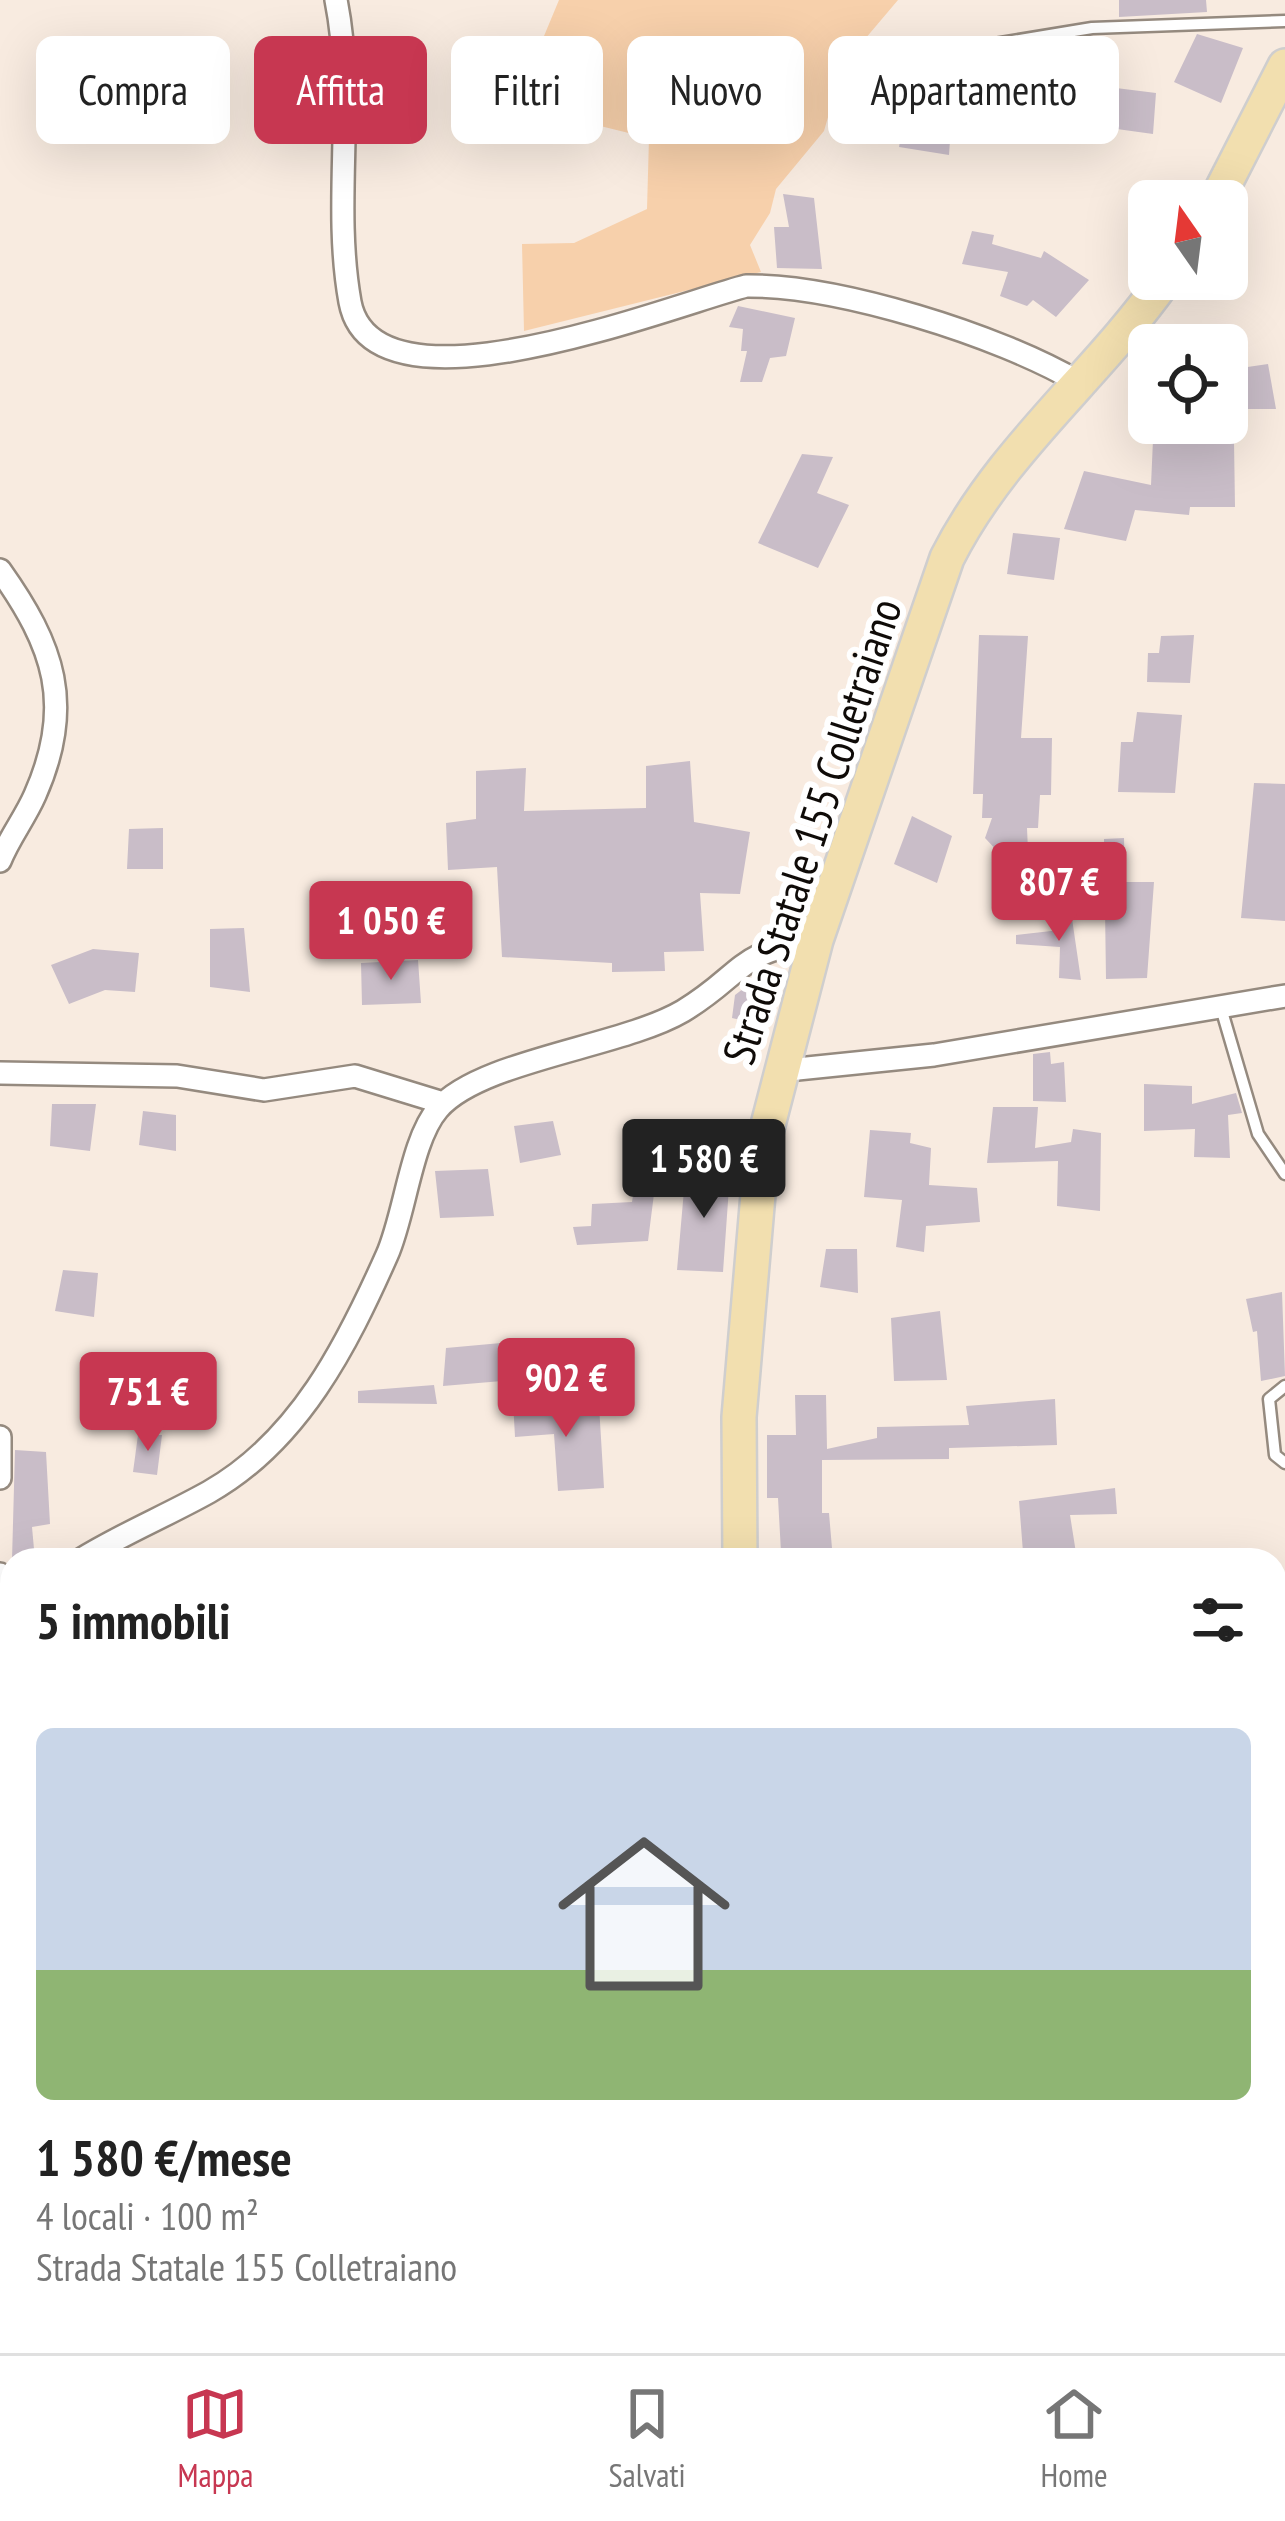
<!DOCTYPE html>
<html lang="it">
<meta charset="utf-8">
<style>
:root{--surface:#fff;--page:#f2f2f2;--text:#222;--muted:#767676;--line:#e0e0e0;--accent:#c73751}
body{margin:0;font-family:"PT Sans Narrow",sans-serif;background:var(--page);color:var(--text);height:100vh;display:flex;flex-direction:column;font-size:45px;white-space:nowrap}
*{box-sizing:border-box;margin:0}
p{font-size:39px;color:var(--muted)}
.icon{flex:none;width:66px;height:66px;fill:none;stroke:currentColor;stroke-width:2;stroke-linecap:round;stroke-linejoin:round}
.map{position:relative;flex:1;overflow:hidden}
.drawer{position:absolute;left:0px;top:1548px;width:1287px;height:807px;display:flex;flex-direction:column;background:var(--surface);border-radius:36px 36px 0 0;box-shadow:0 12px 48px #0002}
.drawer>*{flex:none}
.banner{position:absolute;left:36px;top:36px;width:1215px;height:108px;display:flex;gap:24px}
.needle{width:78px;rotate:346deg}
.controls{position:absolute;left:1128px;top:180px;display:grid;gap:24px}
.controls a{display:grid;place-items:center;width:120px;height:120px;border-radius:18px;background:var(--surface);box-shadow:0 12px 48px #0002;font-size:60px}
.price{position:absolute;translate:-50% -102px;padding:0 27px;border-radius:12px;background:var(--accent);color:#fff;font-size:39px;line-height:78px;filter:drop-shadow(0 3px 6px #0008)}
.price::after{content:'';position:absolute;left:50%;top:72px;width:36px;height:27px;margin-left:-18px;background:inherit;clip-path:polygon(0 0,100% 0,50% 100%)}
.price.selected{background:#222;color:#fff}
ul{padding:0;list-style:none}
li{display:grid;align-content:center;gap:24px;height:636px;padding:0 36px}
li span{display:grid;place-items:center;height:372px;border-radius:18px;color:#555}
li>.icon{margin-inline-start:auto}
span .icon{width:216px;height:216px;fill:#fffc;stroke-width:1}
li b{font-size:51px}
h2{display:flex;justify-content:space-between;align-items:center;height:144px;padding:0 36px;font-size:51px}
.pill{padding:0 42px;border-radius:18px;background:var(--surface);box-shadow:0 12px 48px #0002;font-size:42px;line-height:108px}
.pill.selected{background:var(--accent);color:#fff}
.tab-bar{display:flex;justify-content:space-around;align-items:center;height:168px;border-top:3px solid var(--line);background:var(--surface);font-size:33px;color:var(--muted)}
.tab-bar a{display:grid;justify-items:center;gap:6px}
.tab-bar .selected{color:var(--accent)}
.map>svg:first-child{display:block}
.green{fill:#f7d0ab}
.building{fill:#c9bdc8}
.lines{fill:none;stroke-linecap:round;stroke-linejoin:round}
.service-casing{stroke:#958a7f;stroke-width:15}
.minor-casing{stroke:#958a7f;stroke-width:26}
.primary-casing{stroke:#cfcece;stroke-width:38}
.service{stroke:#fff;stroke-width:10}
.minor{stroke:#fff;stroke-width:21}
.primary{stroke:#f2dfaf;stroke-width:33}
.labels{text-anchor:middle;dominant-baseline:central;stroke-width:12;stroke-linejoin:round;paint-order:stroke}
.street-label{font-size:45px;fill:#0f0b08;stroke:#fff}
</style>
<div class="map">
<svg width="1285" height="2353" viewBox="0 0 1285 2353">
<rect width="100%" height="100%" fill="#f8ebe0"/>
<path class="green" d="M559,0H898L843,65L824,131L776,189L770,213L750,245L761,272L524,331L522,244L574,243L647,209L649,138L588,123L578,59L544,36Z"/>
<path class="building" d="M1119,0H1206L1207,12L1119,17Z
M1197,34L1243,48L1221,103L1174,82Z
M1100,86L1156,93L1153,134L1088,125Z
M906,108L952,112L949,155L899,147Z
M783,194L814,198L822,269L777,268L774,227H789Z
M972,231L994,235L992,244L1041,258L1044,251L1089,280L1056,317L1033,300L1027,306L1000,296L1008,272L962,264Z
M738,306L795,318L786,356L770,358L762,382H740L747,351H741L743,329L729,327Z
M1268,364L1276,409H1227V370Z
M1153,440L1234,441L1235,507H1190L1189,515L1135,510L1126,541L1064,529L1084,471L1151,485Z
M802,454L833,457L817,493L849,505L818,568L758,543Z
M1013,533L1060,538L1054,580L1007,574Z
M979,635L1028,636L1021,738H1052L1051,795H1040L1038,828H1027L1029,874L1015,878L995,868L1001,855L985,838L992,818H982L983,794H973Z
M1194,635L1190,683L1147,682L1148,653H1159L1161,636Z
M1137,712L1182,715L1175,793L1118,792L1121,742H1133Z
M690,761L694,822L750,832L740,894L700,893L704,951L664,952L665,971L612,972V963L502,957L497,867L448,870L446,823L476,819V771L526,768L524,811L646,808V766Z
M1254,783L1285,784V921L1241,918Z
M912,816L952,836L937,883L894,864Z
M163,828V869H127L129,829Z
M1124,838L1125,882H1154L1147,978L1106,979L1104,839Z
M1060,905H1070L1081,980L1059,978L1060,947L1016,944V935L1060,930Z
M244,928L250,992L210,987V929Z
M93,949L139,953L135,992L105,990L69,1004L51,965Z
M418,960L421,1003L362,1005L361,963Z
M770,968L766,1026L732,1018L735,995Z
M1050,1052L1051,1064L1064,1062L1066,1102L1033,1101V1054Z
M1144,1084L1192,1086V1104L1236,1093L1242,1113L1228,1115L1230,1158L1194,1157L1195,1129L1144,1131Z
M52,1104H96L90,1151L50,1146Z
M993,1107H1038L1035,1148L1071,1142L1073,1129L1101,1133L1100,1211L1057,1206L1058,1161L987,1163Z
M143,1111L176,1115V1151L139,1145Z
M553,1121L561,1155L520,1163L514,1126Z
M870,1130L911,1133L910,1143L931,1148L929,1185L977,1188L980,1222L926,1226L924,1252L896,1247L902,1200L864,1197Z
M642,1136L661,1139L648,1241L577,1245L573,1227L591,1226L592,1204L632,1202Z
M686,1167L730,1173L723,1272L677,1270Z
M488,1169L494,1216L440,1218L435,1171Z
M826,1249H857L858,1293L820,1287Z
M63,1270L98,1273L94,1317L55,1311Z
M1282,1292L1285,1376L1261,1381L1257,1331L1253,1332L1246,1299Z
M940,1311L947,1380L894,1381L891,1318Z
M501,1343L502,1381L443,1386L446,1348Z
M434,1385L437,1404L358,1403V1391Z
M795,1395H826L827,1449L877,1438V1427L969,1425L966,1406L1055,1399L1057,1445L949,1448V1459L822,1460V1513H829L833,1560H813V1550L781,1552L778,1498H767V1435H796Z
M547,1396V1412L599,1405L604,1488L558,1491L554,1434L515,1437L513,1401Z
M138,1435H162L157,1475L133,1472Z
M15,1450L46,1452L50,1524L32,1527L35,1560H12Z
M1115,1488L1117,1514L1070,1515L1076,1553L1023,1552L1019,1501Z"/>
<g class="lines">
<g class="service-casing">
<path id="service" d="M976,47L1092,28L1285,21
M1221,1008L1258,1134L1285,1174
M1285,1386L1269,1399L1275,1455L1285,1463
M1275,1926L1285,1925"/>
</g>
<g class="minor-casing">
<path id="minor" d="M336,0C356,100 332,202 350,302C373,425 672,305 746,286C838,285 998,335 1078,382
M0,570C54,646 75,705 35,795C25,818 9,838 0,861
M778,1071L934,1055L1285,996
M0,1073L177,1076L264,1090L355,1076L443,1103
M0,1437V1478
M80,1560C122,1534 166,1516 209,1492C299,1441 347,1345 387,1255C405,1215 411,1140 438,1109C480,1060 622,1047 683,1011C744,974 734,953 816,940
M0,1574L4,1614L12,1631
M0,1663L12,1645
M352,2353V2343"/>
</g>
<g class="primary-casing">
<path id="primary" d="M1216,201L1285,66
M740,1560L739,1417L762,1148L816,940L947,558C1002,449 1096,377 1165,279
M822,2343L824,2353"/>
</g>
<use href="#service" class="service"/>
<use href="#minor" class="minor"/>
<use href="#primary" class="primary"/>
</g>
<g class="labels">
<g class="street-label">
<text transform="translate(811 831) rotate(-72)">Strada Statale 155 Colletraiano</text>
</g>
</g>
</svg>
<div class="controls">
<a><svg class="needle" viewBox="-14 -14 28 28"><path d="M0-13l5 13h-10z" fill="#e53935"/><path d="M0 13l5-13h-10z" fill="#767676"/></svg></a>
<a><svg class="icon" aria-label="locate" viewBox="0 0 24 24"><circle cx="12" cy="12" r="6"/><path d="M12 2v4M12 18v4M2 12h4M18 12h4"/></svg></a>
</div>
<b class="price" style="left:1059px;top:944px">807 €</b>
<b class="price" style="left:391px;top:983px">1 050 €</b>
<b class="price selected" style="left:704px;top:1221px">1 580 €</b>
<b class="price" style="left:566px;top:1440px">902 €</b>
<b class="price" style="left:148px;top:1454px">751 €</b>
<div class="banner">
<a class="pill">Compra</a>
<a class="pill selected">Affitta</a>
<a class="pill">Filtri</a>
<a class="pill">Nuovo</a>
<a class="pill">Appartamento</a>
</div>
<section class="drawer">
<h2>5 immobili<svg class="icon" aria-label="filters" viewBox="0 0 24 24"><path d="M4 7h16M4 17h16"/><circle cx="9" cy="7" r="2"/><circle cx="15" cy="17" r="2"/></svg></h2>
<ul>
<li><span style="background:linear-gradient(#c9d6e8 65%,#8fb573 0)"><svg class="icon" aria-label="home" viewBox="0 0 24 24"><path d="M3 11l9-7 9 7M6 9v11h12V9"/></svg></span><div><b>1 580 €/mese</b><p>4 locali · 100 m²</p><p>Strada Statale 155 Colletraiano</p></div></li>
</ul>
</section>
</div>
<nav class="tab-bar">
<a class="selected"><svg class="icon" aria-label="map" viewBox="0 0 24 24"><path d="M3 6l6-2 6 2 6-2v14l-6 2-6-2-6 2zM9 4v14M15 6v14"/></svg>Mappa</a>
<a><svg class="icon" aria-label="saved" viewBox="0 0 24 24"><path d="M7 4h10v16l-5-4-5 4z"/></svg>Salvati</a>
<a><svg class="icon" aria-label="home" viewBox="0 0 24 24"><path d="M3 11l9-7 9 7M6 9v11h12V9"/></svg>Home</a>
</nav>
